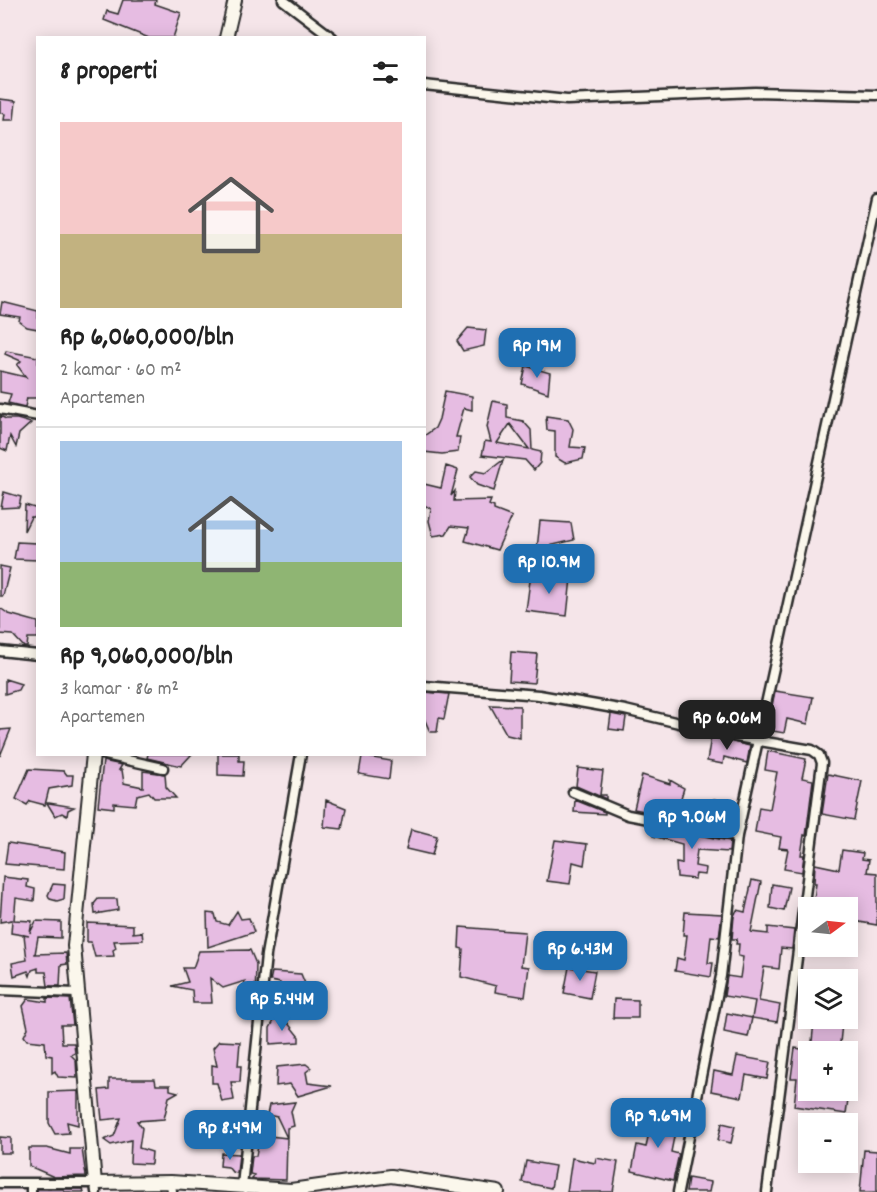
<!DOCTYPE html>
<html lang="id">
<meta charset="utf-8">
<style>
:root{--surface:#fff;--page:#f2f2f2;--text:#222;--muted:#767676;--line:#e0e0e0;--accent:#1f6fb2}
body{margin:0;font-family:Dekko,sans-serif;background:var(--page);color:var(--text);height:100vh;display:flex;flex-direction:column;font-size:22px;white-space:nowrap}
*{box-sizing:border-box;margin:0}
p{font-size:20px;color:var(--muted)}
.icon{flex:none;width:33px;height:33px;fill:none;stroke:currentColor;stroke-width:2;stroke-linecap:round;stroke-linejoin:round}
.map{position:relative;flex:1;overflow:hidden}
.sheet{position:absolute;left:36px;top:36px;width:390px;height:720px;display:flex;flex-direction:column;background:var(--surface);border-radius:0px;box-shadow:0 3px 15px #0003}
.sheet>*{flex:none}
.needle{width:39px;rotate:75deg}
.tools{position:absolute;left:798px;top:897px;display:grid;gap:12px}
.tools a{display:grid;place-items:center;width:60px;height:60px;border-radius:0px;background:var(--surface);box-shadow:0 3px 15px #0003;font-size:30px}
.price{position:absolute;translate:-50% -51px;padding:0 14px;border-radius:12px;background:var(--accent);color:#fff;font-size:20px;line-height:39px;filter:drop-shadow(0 2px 3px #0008)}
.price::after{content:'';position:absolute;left:50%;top:36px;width:18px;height:14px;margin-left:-9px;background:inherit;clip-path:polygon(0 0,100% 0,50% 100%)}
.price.on{background:#222;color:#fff}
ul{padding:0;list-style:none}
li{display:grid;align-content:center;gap:12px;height:318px;padding:0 24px}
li+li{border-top:2px solid var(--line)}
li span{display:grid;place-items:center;height:186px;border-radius:0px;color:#555}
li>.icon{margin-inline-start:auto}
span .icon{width:108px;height:108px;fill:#fffc;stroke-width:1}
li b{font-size:26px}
h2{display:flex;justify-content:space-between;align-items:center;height:72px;padding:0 24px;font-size:26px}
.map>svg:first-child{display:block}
.building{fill:#e6bce2;stroke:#2b2b2b;stroke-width:1.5;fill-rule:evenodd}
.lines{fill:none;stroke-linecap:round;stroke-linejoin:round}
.street-casing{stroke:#2b2b2b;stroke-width:13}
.secondary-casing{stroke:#2b2b2b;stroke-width:16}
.street{stroke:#fbf7ec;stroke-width:8}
.secondary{stroke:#fbf7ec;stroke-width:12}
</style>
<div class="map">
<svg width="877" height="1192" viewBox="0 0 877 1192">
<rect width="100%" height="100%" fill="#f5e5e9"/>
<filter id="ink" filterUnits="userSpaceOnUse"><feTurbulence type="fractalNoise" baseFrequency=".0167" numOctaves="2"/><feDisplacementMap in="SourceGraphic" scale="12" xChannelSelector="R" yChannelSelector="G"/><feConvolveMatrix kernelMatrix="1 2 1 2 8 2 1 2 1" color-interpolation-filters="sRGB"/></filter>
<g filter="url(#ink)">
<path class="building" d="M123,0H156L155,4L181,13L173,38H149L104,20L107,11L118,14Z
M0,99L16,101L14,120H4L5,114L0,113Z
M2,302L38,311V329L27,327L19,321L20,317L0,314Z
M468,328L486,330L484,346L463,351L457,341Z
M6,351L38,357V398H27L25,407L8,403L11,394L0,392V371L26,377L17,365L21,361L5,354Z
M526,366L550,373L548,393L522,384Z
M445,391L472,396V410L464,408L456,437H460L458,452L442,454L424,452V436L435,428L439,419Z
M493,401L507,404V418L523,421L531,430L532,450L541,452L540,463L534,470L525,460L482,455L485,441L491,442L487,427ZM510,424L529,449L497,443Z
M0,416L6,419H17L31,423L19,434L16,447L10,436L7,451L0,448Z
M546,416L568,419L573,429L570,447L585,448L583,459L565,463L555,457V431L547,430Z
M503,460L494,491L477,485L470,477L476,471L486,473Z
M446,466L458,470L451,496L455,491L454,501L491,500L489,505L494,507V510L512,517L497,550L465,541L469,528L451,526L446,534L433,536L429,521L431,509L424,505V484L441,488Z
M4,492L21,497L19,507L1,508Z
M25,505L38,509V517H31L24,531Z
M540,521L571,523L574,540L537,549Z
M17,542L37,543L38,560L14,559Z
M0,566L10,568L3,596H0Z
M531,573L571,578L567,616L526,611Z
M0,608L9,614L38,622V638H28L27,647H24L13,635L0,634Z
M511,652L537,654L534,683L509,681Z
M5,679L21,684L18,690L5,694Z
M775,691L813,697L808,724L787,719L784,733L767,730Z
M424,692L449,694L444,719L439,718L437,732H430L424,718Z
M490,705L520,706V738L507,735Z
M611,714L626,717L624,731L609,729Z
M11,729L0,756V730Z
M711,737L750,746L747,763L724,757L723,764L707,761Z
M768,751L806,759L802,778L813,780L806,836L804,835L801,855H804L802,872L784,869L788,849L779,848L781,837L755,832L759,807L770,809L777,772L765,770Z
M148,754H192L181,766L147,758Z
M218,754H239V761H244L243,776L218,775Z
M362,756L391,761L389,779L359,774Z
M103,761L122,765L119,770H122L124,783L143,787V771L165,774L166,787L176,798H154L149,792L137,795L135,805L114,803V808L98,806Z
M578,768L603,771L600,795H606V799L576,786Z
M29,769L64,771L67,775H73L72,785L49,789L45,805L30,801L27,805L16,799Z
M828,774L862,781L854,820L822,814Z
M642,775L670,784V780L684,788L678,808L662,799L660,814L634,809Z
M714,799L737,804L732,829L709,824Z
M326,800L346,808L342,829L324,827Z
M575,800L605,812V814L574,812Z
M47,803H49L74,807L68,810L67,816L62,813L55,816Z
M656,827L730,841L729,852L697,850L695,866L706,868L705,875L696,874L695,879L677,877L676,863L682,864V844L653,836Z
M411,829L437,836L432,855L406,849Z
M555,840L587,844L584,865L573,862L570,884L547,881Z
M8,843L65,852L64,869L5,864Z
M842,850L863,853L862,859L869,860L867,872L877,873V925L848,920V908H813L816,883H814L815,864L839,869Z
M3,877L28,880L27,887L35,889L34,901L16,898L14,920L32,921L30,933L36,921L61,922V938L38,937L35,954L66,953L67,964L61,965L60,986H48L46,972H38V968L32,970L30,976L28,971L14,976L12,963L27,960L24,935L29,936L11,933L12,920L0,922Z
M752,880L761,882L751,932L768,934V927L794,930L792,949L781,948L779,969L764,967L759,1001L780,1005L777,1022L752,1018L755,1001L724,996L727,976L740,978L743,957L738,956L739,944H736L737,939H732L734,916L737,910L745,912Z
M53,884L65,885L64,899L57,901L50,899L48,895Z
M772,884L789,887L784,911L770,908Z
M98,899H117L118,910L95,914L94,904Z
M237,911L241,919L249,918L254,932L208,947L207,913L215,914L217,922L228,925Z
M685,912L722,914L719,937L711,936L708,963H713L711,977L675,971L677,958L684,960L687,935H683Z
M87,923L133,925V933L142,932L143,940L114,941L116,948L113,950L114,956L95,957L91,942H87Z
M460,927L525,932L521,966L529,967L525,997L495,992L496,986L461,977L463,949L459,948Z
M250,950L256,964L255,1001L246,1004L242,1001L245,981L223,988L210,978L212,1003H193L192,990L172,986L188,982L183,968H193L199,951Z
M569,967L595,971L590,998L564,993Z
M272,972L301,974L306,986L283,991L280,983L270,981Z
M47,998L70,999L73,1025H61L62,1043H74L75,1053L71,1055L76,1060L77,1078L58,1077L55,1071L52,1073V1056L46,1055L45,1042L27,1040L24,1036L28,1028L23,1006L28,999L47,1002Z
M614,999L638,1000V1018H613Z
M279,1012L299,1037V1042L270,1044V1028Z
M727,1013L752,1018L748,1037L724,1032Z
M814,1021L842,1024L839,1052H811Z
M219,1041L240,1042L238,1066H241L240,1082H231L234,1100L222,1102L217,1083H212V1065L217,1066L213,1048Z
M795,1048L808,1050V1090H824V1096L848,1099L846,1114L794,1106L797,1078H791Z
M737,1056L770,1062L767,1079L746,1075L742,1097L711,1091L714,1071L733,1075Z
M306,1064L311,1068L306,1072L308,1083L332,1086L298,1096L290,1084L276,1086L277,1067Z
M109,1079H155L156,1085H170V1090L178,1092L169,1097L164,1119L137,1121L142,1128L139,1148L152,1152L151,1164L130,1163L131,1140L111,1145L104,1140L114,1136L121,1118L102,1120L99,1090L109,1089Z
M78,1091V1125L67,1122L69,1133L55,1134L49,1123V1092Z
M295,1102L291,1111L294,1126L287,1128V1138L277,1117L267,1115L269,1105Z
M653,1112L678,1117L671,1152L679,1154L673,1181L632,1171L637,1145L646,1147Z
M722,1123L735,1126L731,1143L718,1140Z
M260,1135L287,1138L286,1180L252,1179L254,1175L250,1174L252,1156H256Z
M0,1137L11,1138V1153H0Z
M29,1148H47L70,1154V1149H82L86,1176L54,1177L29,1166Z
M864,1150L877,1151V1192H860Z
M221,1153L239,1154L237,1173L232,1172L228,1167L220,1166Z
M572,1158L595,1163L596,1158L618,1162L613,1192H567Z
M526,1161L555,1166L551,1188L522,1182Z
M688,1178L711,1182L709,1192H686Z
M37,1189H83L84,1192H37Z"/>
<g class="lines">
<g class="street-casing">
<path id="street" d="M283,0L333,38
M424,85L567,100L755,92L877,95
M0,409L38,416
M0,651L38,655
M424,686L539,695L625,710L737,737L812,750L819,755L822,763L767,1192
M101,754L163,768
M573,792L628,815L737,836
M0,990L76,993
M171,1182L172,1192
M0,1183H95L96,1192
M31,1183V1192
M242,1186L266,955L301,754
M678,1192L721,976L737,836L877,198"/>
</g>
<g class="secondary-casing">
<path id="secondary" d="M226,38L235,0
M93,754L74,946L95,1183L171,1182L291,1190L391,1176L498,1192"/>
</g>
<use href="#street" class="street"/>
<use href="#secondary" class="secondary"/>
</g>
</g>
</svg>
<div class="tools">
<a><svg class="needle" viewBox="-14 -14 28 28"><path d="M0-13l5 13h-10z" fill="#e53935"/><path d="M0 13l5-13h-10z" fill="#767676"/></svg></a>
<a><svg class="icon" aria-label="layers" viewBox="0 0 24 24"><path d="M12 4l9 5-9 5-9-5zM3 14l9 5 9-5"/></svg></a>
<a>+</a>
<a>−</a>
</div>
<b class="price" style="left:537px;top:379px">Rp 19M</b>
<b class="price" style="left:549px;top:595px">Rp 10.9M</b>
<b class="price on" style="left:727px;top:751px">Rp 6.06M</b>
<b class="price" style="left:692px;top:850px">Rp 9.06M</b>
<b class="price" style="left:580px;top:982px">Rp 6.43M</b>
<b class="price" style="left:282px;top:1032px">Rp 5.44M</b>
<b class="price" style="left:658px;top:1149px">Rp 9.69M</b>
<b class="price" style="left:230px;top:1161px">Rp 8.49M</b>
<section class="sheet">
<h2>8 properti<svg class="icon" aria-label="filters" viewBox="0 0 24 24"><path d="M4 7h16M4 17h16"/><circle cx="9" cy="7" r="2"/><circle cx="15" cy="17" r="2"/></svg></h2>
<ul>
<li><span style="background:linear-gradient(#f6c9c9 60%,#c2b280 0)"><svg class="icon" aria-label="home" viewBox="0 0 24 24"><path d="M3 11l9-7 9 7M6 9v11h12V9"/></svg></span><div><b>Rp 6,060,000/bln</b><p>2 kamar · 60 m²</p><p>Apartemen</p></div></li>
<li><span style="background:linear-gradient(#a9c7e8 65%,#8fb573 0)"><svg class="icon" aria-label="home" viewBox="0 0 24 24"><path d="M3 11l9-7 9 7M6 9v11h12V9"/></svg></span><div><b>Rp 9,060,000/bln</b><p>3 kamar · 86 m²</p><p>Apartemen</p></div></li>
</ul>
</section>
</div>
